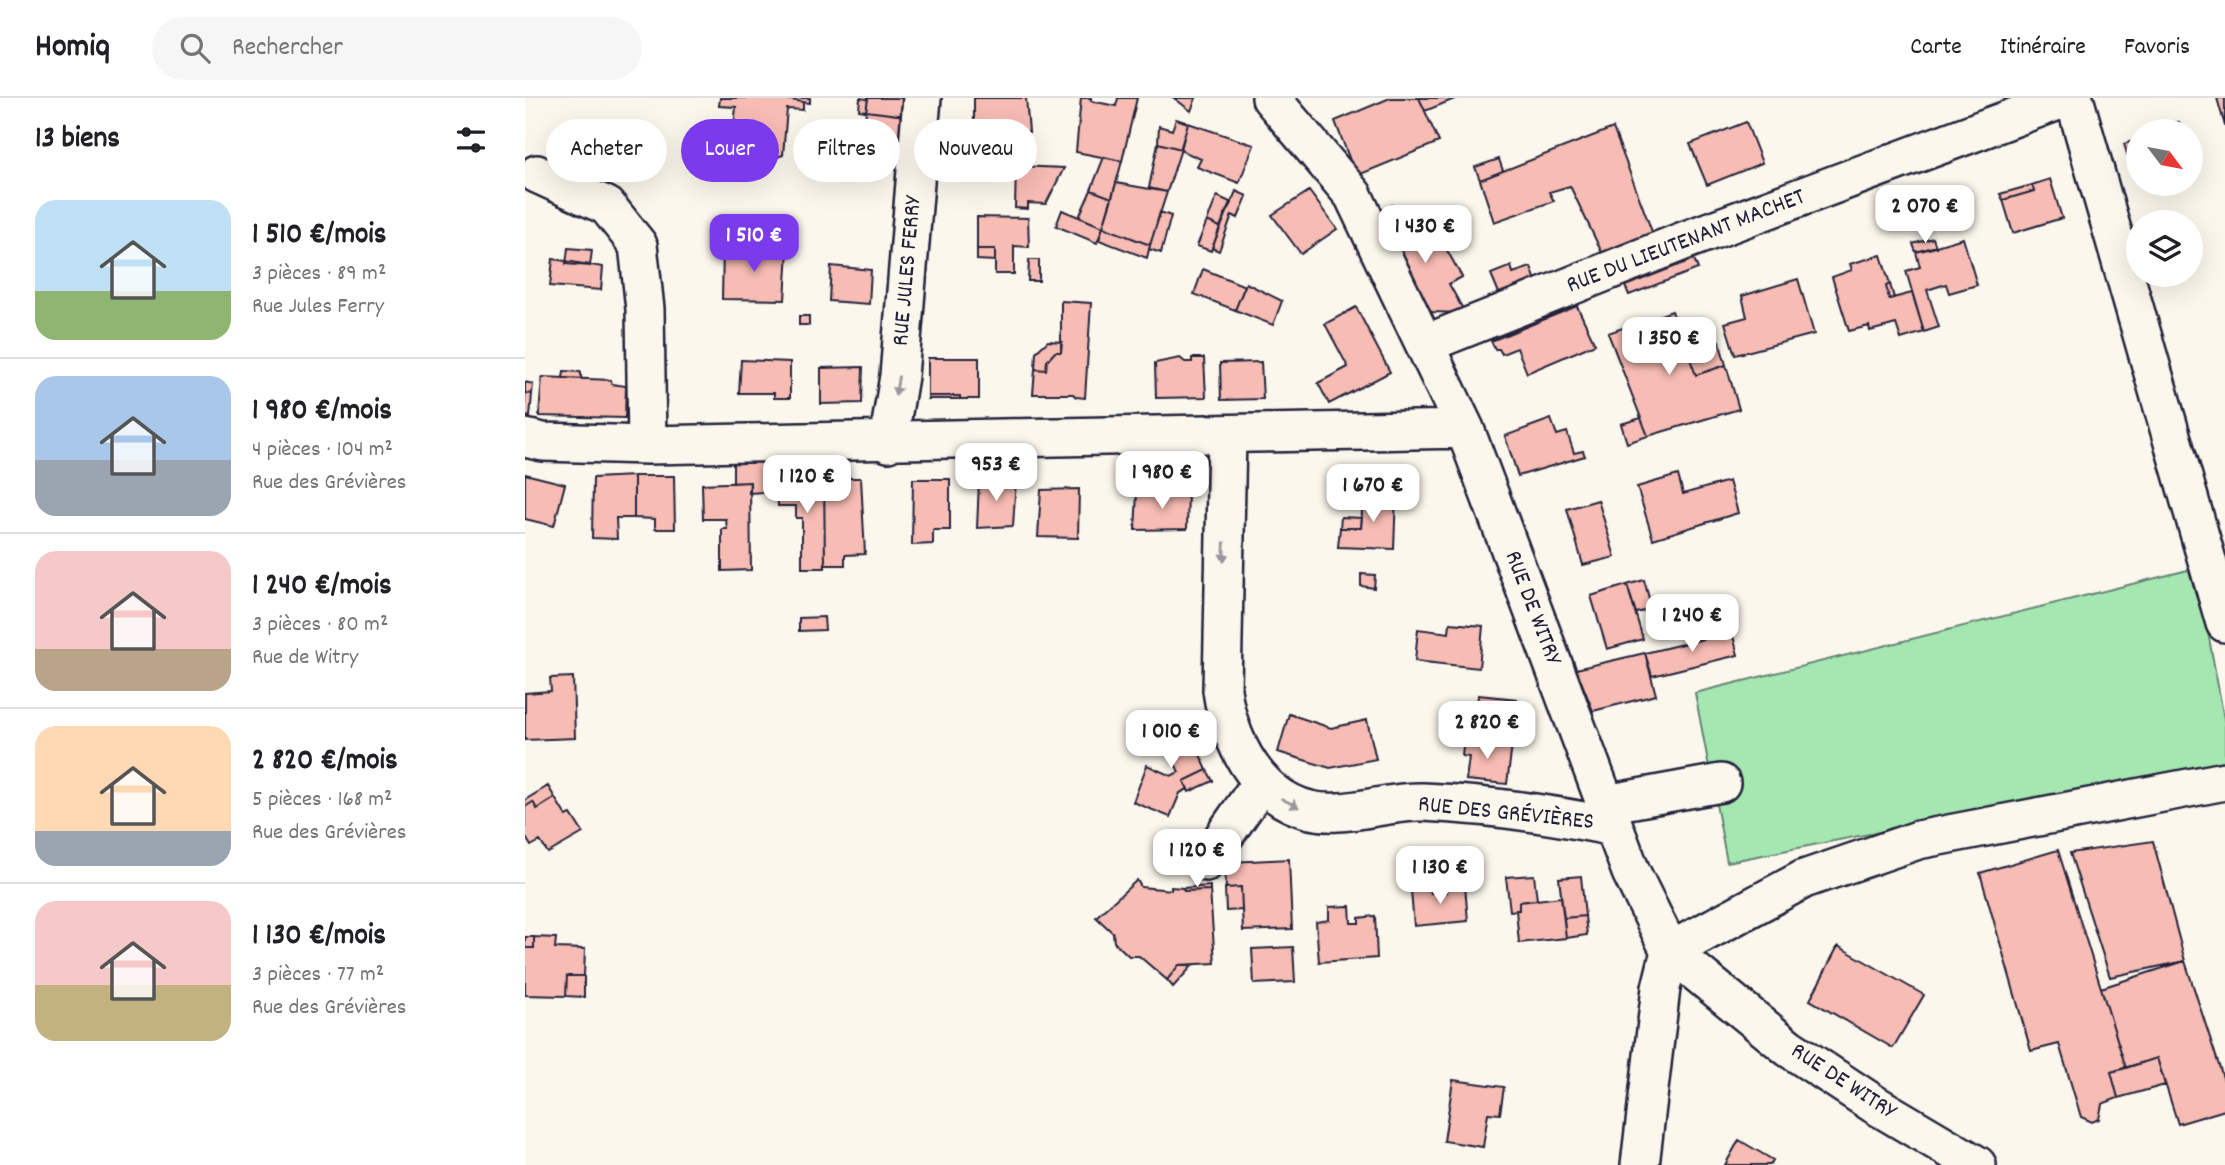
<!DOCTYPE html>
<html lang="fr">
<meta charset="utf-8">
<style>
:root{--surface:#fff;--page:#f6f6f6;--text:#202124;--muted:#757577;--line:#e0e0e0;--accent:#7c3aed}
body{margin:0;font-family:Dekko,sans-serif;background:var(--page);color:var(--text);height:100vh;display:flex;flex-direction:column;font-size:26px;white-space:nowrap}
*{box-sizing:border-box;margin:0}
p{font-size:23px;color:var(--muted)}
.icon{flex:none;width:38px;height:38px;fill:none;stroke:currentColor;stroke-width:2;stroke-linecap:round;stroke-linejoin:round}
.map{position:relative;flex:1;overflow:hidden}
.sheet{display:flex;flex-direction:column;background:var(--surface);width:525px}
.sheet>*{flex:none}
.hud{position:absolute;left:21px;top:21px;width:665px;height:63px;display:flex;gap:14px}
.needle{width:46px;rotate:122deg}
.buttons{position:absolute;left:1601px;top:21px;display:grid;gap:14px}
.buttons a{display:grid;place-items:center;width:77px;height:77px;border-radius:50%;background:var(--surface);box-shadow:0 7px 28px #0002;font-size:35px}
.price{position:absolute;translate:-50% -60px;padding:0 16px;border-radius:14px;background:#fff;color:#222;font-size:23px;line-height:46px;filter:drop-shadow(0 2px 4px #0008)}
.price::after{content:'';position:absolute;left:50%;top:42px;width:21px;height:16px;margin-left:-10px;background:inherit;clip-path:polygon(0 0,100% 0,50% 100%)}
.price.selected{background:var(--accent);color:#fff}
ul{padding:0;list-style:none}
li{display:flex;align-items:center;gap:21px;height:175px;padding:0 35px}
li+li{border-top:2px solid var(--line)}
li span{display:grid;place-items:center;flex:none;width:196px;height:140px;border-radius:21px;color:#555}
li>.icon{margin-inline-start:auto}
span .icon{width:84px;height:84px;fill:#fffc;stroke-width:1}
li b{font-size:30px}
h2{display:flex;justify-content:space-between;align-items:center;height:84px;padding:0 35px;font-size:30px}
.chip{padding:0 24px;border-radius:32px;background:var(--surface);box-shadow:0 7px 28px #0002;font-size:24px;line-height:63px}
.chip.selected{background:var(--accent);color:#fff}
header{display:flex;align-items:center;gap:42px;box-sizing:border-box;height:98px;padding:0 35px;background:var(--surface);border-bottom:2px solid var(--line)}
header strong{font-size:33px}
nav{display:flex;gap:38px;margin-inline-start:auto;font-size:24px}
.search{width:490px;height:63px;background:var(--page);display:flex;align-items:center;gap:18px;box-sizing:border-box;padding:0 24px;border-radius:38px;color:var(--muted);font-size:26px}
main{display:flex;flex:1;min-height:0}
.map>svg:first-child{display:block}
.green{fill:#a5e7b0;stroke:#648476;stroke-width:2}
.building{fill:#f7bcb3;stroke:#22223b;stroke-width:2}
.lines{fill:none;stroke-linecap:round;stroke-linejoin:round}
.minor-casing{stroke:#22223b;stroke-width:42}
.minor{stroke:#fbf7ec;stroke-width:37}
.oneway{fill:#99979c}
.labels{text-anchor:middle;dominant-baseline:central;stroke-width:7;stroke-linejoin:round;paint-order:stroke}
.street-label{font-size:24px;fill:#22223b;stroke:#fbf7ec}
</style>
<header>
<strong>Homiq</strong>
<div class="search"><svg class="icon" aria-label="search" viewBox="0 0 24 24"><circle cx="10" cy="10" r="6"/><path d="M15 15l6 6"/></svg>Rechercher</div>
<nav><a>Carte</a><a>Itinéraire</a><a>Favoris</a></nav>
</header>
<main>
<section class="sheet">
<h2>13 biens<svg class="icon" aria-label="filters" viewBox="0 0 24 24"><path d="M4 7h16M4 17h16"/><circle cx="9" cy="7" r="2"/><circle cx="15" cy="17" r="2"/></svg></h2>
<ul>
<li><span style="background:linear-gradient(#bfe0f5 65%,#8fb573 0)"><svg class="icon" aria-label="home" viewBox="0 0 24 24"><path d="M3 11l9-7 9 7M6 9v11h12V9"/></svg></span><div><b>1 510 €/mois</b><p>3 pièces · 89 m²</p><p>Rue Jules Ferry</p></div></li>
<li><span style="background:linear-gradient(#a9c7e8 60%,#9aa5b1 0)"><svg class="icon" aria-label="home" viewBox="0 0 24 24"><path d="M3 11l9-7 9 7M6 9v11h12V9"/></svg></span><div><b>1 980 €/mois</b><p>4 pièces · 104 m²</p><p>Rue des Grévières</p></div></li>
<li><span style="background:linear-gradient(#f6c9c9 70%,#b9a48a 0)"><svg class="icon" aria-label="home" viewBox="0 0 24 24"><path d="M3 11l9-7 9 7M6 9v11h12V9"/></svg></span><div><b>1 240 €/mois</b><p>3 pièces · 80 m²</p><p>Rue de Witry</p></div></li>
<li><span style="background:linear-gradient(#ffd9b3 75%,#9aa5b1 0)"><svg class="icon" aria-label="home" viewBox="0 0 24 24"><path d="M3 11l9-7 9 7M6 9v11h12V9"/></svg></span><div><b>2 820 €/mois</b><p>5 pièces · 168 m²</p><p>Rue des Grévières</p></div></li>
<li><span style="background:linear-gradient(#f6c9c9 60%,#c2b280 0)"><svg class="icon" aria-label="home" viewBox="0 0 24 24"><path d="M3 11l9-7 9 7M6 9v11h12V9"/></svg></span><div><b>1 130 €/mois</b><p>3 pièces · 77 m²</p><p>Rue des Grévières</p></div></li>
</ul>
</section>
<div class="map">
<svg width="1700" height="1067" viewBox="0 0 1700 1067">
<rect width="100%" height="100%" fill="#fbf7ec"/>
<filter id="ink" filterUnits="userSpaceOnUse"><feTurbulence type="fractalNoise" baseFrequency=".0143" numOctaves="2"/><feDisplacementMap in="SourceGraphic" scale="14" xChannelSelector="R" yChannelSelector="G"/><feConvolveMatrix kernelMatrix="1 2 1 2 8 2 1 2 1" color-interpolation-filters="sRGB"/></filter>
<g filter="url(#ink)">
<path class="green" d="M1671,470L1700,626V666L1202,764L1170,595Z"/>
<path class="building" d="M195,0H253L278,4V12L262,11L258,57L204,76L211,9L194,8Z
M253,0H285V5L278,4Z
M335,0L343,1L341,13L334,12Z
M343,0H382L381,18L341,13Z
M449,0H501L504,34L495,33L493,68H449Z
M556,0H566V3L591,8L593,0H612L597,63L551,54Z
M649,0H671L666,13Z
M865,0H894L914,44L831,78L810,23Z
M894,0H932L900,13Z
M1692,0H1700V28Z
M341,13L381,18L376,70L289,61L290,51L295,48L337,52Z
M651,21L663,25L656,51L633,45L634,28L647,32Z
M1221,24L1237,65L1182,87L1165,46Z
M1654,24L1656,33H1635V28Z
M663,25L729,47L714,85L672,69L676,61L655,52Z
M1088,30L1129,139L1079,159L1045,88L1024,94L1029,103L969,124L955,82Z
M1614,41V77L1609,78L1599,46Z
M633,45L656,51L642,94L624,90Z
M579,59L597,63L587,100L566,92Z
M974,61L978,73L955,82L950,69Z
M491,68L539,70L521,106L503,105V111L490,110Z
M1525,81L1537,120L1488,135L1478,102L1509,93L1507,87Z
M591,85L642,94L625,147L578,129Z
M1507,87L1509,93L1478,102L1475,96Z
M566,92L587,100L578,129L554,119Z
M711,93L722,98L713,120L707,117L694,153L687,150Z
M784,93L812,131L776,156L747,117Z
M692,98L705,104L695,129L682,123Z
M867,107L892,150L914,138L937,179L924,186L940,215L905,214L851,115Z
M537,112L578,129L572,145L531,128Z
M635,114L646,118L636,155L624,151Z
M452,119L503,120L504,149L489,148V176H470V151H452Z
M682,123L695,129L686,153L672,148Z
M578,129L625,147L622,160L574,142Z
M1408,140L1411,149L1391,154L1388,146Z
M1438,140L1452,187L1424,195L1421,186L1402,192L1414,229L1399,234L1381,173L1395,169L1391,154Z
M43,150L67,152L65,168L41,166Z
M198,150L263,152L260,202L197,201Z
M452,151H470V163L452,162Z
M1356,157L1365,186L1361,188L1364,201L1387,195L1399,234L1376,241L1371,226L1345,233L1344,228L1324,233L1307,179L1327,172L1325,166Z
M28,161L78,169L76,192L25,188Z
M1169,161L1173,171L1104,197L1100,188Z
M504,162H514V183H503Z
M306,168L346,172L344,206L304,203Z
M986,168L988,175L1006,169L1012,186L976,200L966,176Z
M678,171L720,188L710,212L669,196Z
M1273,181L1289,236L1210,257L1200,225L1222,219L1217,198Z
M721,185L757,203L748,227L710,212Z
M1365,186L1369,200L1364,201L1361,188Z
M536,203L566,205L560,300L551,299L548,296H508L510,271L521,272L522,263L530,254H536Z
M1052,208L1070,246L1002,275L992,250L977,256L974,251H970L966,243Z
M831,209L865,274L804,306L793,285L823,269L800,226Z
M1147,213L1171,277L1201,267L1214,311L1123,338L1083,235Z
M274,218H284V227H274Z
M523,243L537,244L536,254H530L522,263L521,272L510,271L511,254Z
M1194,243L1201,267L1171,277L1162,253Z
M403,260H454V301H435V298H403Z
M655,260L660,264H667V260H679L681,299L631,300L630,265Z
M216,262L265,264V300H249V295H214Z
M736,264L738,301L696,302L695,265Z
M338,269L337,305L296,306V270Z
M39,273L56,274V281L38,280Z
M17,279L86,282L87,286L101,288L100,320L14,318Z
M0,284L8,286L7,296L0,295Z
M0,295L7,296L5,319L0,318Z
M403,298H435V301H403Z
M1116,320L1123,338L1102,345L1096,326Z
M1026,321L1032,337L1042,334L1049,355L1058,353L1060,358L993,378L980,338Z
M208,359L238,360L239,394L224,395L225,384L208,385Z
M0,376L40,386L29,428L0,421Z
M252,376H282L283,381H252Z
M282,376H299L300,470H277V420H271V408H253L252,381H283Z
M1153,377L1158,396L1204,383L1213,415L1128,441L1112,389Z
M109,378V420H91L92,441L67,440L68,380Z
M109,378H149L150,431H130V421L109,420Z
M299,380H336L340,456L320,457V467H300Z
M388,381H425V432H408V446L387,447Z
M491,381L488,428L452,430L454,383Z
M225,384L226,472L197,473V431H202L201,421H178L177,386Z
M554,391L553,440L513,439L516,392Z
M663,393L662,431L610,432L612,395Z
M838,395L871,396L869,451L813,449L815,430H836Z
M1073,402L1090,459L1058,467L1042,411Z
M816,419L837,420L836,430H815Z
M836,476L850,477L849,490L836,488Z
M1119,482L1127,511L1111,515L1102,487Z
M1102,487L1118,541L1082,551L1066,498Z
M299,519L300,532L274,533V520Z
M925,525L958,528L954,570L890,563L893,531L924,535Z
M1207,534L1213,557L1127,578L1120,555Z
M1120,555L1131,597L1068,613L1051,571Z
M48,579L50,640L0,642V595L26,593L25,580Z
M953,597L992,601L987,647L921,639L923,615L951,619Z
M764,616L806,630L842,622L851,661L805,670L753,654Z
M657,617L682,672L659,683L663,691L655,695L645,719L608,704L622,667L646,678L654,674L633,628Z
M939,641L987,647L982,686L941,682L944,659L937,658Z
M682,672L688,683L664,694L659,683Z
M23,688L30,700L12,711L8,704L0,709V702Z
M30,700L41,718L46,716L58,735L23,755L15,743L6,748L0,738V709L8,704L12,711Z
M1628,743L1660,863L1585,879L1545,755Z
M1533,752L1601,970L1586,974L1593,1000L1577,1006L1574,1021L1567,1024L1556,1019L1534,946L1506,953L1455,775Z
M764,761L767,831L718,833L716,789L701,790L700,771L706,764Z
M1009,777L1012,802L994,804V812L985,813L981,779Z
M1056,778L1060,818L1039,820L1034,780Z
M612,782L616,789L646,792V789L658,790L659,793L685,792L690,865L654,867L642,882L614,858H604L589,844L588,835L571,819Z
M685,788V792L659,793L658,790Z
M940,788L943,823L889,828L886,793L905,791L906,795L921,794V789Z
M716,789L717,812L701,813L700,790Z
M921,789V794L906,795L905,791Z
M1036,799L1041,840L994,845L991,812H994V804Z
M825,808L826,825H834V820L850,818L852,860L794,864L791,824L804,822V809Z
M1060,818L1062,837L1041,840L1039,820Z
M0,839H9V850H0Z
M9,839L31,840L30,850L60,851L59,878H42L41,898L0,897V850H9Z
M1313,848L1399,897L1368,950L1285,902Z
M768,849L770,884L729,886L727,851Z
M1660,863L1700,986V1012L1653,1026L1632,960L1601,970L1576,890Z
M654,867H668L648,889L642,882Z
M42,878H59V899L41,898Z
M1632,960L1640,987L1593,1000L1586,974Z
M928,982L979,989L975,1016L963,1015L958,1049L919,1043Z
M1214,1042L1248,1062L1245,1067H1200Z"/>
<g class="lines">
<g class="minor-casing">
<path id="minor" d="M746,0L828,97L940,331L1106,774L1145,853L1264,950L1349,1006L1452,1067
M1549,0L1700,525
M12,76L82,108L113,147L120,211L122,347
M900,246L1161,142L1541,0
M702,336L697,592C705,653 744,719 813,714C841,713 869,703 898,704C962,707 1027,716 1089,729
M0,340L18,344L122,347L940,331
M363,345L374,278L397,0
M1081,706L1196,685
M681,764L736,685
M1145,853L1279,781L1393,742L1700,683
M1115,1067L1136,890L1145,853"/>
</g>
<use href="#minor" class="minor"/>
</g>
<defs><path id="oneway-solid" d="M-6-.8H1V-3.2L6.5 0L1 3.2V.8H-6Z" transform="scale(1.75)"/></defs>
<g class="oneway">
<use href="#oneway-solid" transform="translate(372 288) rotate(99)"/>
<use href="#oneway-solid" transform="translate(699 454) rotate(92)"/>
<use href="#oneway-solid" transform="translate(765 705) rotate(27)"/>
</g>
</g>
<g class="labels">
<g class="street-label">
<text transform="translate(1161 144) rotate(-21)">RUE DU LIEUTENANT MACHET</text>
<text transform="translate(383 173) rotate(-85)">RUE JULES FERRY</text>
<text transform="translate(1007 510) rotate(69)">RUE DE WITRY</text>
<text transform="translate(981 716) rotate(6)">RUE DES GRÉVIÈRES</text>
<text transform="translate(1318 984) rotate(33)">RUE DE WITRY</text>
</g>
</g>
</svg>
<div class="buttons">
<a><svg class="needle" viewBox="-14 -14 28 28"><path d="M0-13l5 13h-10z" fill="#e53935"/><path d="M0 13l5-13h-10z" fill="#757577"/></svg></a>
<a><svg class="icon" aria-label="layers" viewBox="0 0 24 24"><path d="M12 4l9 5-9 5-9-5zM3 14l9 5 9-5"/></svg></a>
</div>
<b class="price" style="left:1400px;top:147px">2 070 €</b>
<b class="price" style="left:900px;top:167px">1 430 €</b>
<b class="price selected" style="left:229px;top:176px">1 510 €</b>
<b class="price" style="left:1144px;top:279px">1 350 €</b>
<b class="price" style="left:471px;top:405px">953 €</b>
<b class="price" style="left:637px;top:413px">1 980 €</b>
<b class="price" style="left:282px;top:417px">1 120 €</b>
<b class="price" style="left:848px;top:426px">1 670 €</b>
<b class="price" style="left:1167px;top:556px">1 240 €</b>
<b class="price" style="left:962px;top:663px">2 820 €</b>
<b class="price" style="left:646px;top:672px">1 010 €</b>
<b class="price" style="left:672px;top:791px">1 120 €</b>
<b class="price" style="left:915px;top:808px">1 130 €</b>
<div class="hud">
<a class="chip">Acheter</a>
<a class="chip selected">Louer</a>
<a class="chip">Filtres</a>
<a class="chip">Nouveau</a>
</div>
</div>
</main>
